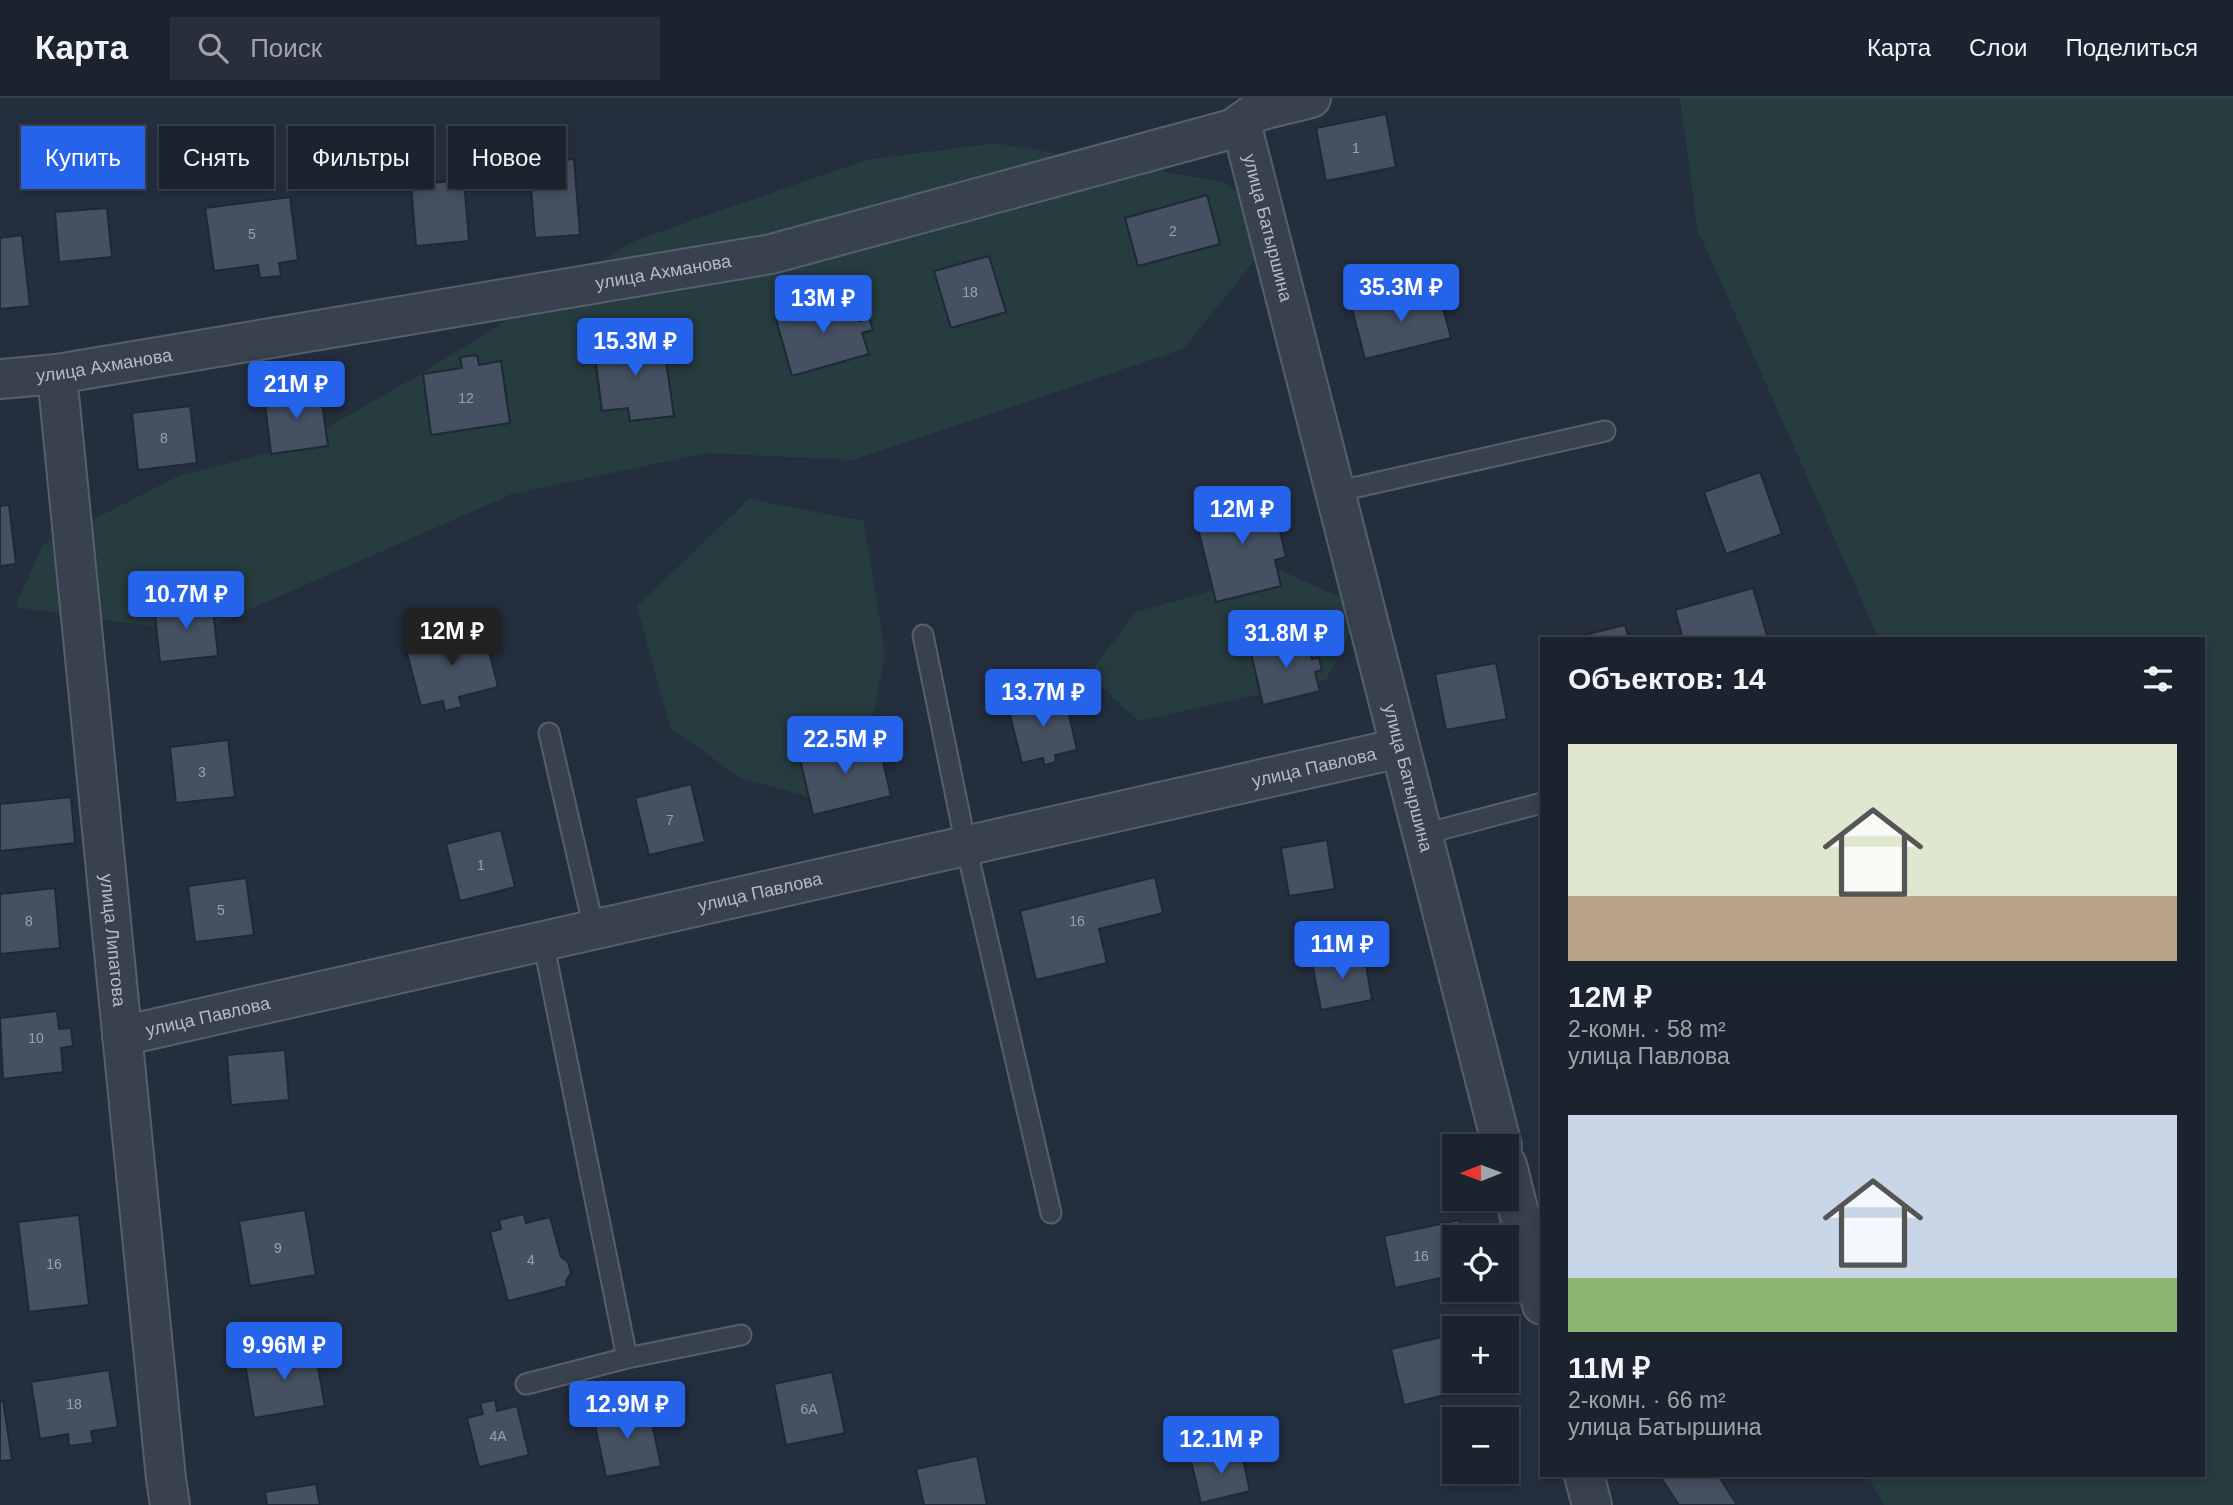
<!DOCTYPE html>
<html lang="ru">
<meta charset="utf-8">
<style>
:root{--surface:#1b232e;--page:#282f3a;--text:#f1f3f6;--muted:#a0a4aa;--line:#39404a;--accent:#2563eb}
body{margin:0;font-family:Helvetica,sans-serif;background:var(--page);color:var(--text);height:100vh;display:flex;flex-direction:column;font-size:26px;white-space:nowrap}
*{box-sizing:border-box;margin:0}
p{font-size:23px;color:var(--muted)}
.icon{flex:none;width:38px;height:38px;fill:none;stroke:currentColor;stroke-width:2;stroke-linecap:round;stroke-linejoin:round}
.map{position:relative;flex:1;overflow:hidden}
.panel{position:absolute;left:1540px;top:539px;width:665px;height:840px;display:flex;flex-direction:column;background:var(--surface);border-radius:0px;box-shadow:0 4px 10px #0003,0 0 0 2px var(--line)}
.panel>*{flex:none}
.banner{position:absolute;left:21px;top:28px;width:665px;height:63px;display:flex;gap:14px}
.needle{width:46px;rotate:269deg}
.buttons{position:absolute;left:1442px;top:1036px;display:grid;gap:14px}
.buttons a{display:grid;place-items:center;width:77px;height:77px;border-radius:0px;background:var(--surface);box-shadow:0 4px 10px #0003,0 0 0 2px var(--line);font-size:35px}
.price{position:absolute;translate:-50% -60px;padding:0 16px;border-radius:7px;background:var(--accent);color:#fff;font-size:23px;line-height:46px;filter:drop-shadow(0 2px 4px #0008)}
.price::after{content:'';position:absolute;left:50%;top:42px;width:21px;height:16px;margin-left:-10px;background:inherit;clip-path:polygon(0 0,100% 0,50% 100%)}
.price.on{background:#222;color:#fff}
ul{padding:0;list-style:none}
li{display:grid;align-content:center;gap:14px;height:371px;padding:0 28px}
li span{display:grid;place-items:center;height:217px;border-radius:0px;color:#555}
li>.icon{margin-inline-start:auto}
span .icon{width:126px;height:126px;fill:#fffc;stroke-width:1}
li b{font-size:30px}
h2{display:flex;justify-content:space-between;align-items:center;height:84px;padding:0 28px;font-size:30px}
.tag{padding:0 24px;border-radius:0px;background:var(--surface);box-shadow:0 4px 10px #0003,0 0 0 2px var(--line);font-size:24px;line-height:63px}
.tag.on{background:var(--accent);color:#fff}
header{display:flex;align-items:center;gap:42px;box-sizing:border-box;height:98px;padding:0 35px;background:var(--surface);border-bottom:2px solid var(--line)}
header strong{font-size:33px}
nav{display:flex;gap:38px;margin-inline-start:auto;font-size:24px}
.search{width:490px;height:63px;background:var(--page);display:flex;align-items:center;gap:18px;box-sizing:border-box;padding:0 24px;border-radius:0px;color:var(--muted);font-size:26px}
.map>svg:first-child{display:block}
.green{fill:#263c3f}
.building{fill:#455162;stroke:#1f2835;stroke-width:2}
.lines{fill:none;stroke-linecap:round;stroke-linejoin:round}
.lane-casing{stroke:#565f6c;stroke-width:23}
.street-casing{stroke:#565f6c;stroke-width:42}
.lane{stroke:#38414e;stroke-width:19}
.street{stroke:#38414e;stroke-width:38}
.labels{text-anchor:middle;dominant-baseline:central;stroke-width:5;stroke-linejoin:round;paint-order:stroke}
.number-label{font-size:14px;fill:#98a1af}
.street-label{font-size:18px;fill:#b4bcc9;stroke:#1d2633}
</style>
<header>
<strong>Карта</strong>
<div class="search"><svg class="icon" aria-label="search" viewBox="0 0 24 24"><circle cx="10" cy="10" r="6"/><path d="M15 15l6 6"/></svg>Поиск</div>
<nav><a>Карта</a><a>Слои</a><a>Поделиться</a></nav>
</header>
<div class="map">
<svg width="2233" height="1407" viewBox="0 0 2233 1407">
<rect width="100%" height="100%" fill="#242f3e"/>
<path class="green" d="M1680,0H2233V1407H1884L1867,1377H2203V541H1879L1697,130Z
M995,45L1223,84L1281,130L1183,251L853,362L706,355L512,396L196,535L15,509L43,447L179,378L297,347L424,274L636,142L866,62Z
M749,401L864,423L885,556L868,642L838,707L740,680L670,629L637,508Z
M1282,473L1363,510L1326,582L1138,623L1089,576L1136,514Z"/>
<path class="building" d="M1386,16L1396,69L1326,83L1316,30Z
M574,61L580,137L535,140L529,65Z
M464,82L469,143L416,148L411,87Z
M1207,97L1220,146L1138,168L1125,120Z
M290,99L298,162L279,165L281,178L260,180L258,167L214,173L205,110Z
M107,110L112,159L59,164L55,114Z
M22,137L30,208L0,211V140Z
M989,158L1006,214L951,230L934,173Z
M1438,190L1451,240L1365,261L1352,211Z
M852,197L860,223L869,220L873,232L862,235L869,256L792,278L775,218Z
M662,235L674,318L630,323L628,310L602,313L594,251L619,248L618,241Z
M477,257L479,267L501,263L510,325L431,337L423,276L462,270L460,259Z
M320,290L328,348L271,356L264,297Z
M190,308L197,365L138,372L132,315Z
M1760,374L1782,436L1726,456L1704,394Z
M1271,395L1286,459L1275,462L1281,488L1216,504L1194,414Z
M9,407L16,466L0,468V408Z
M1753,490L1768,541H1683L1675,512Z
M212,501L218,558L160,564L154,508Z
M1625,527L1629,541H1568Z
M483,529L498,589L459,599L462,609L445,613L443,603L421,608L405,548Z
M1306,538L1312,561L1319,560L1322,572L1315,574L1320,593L1263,607L1250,551Z
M1496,565L1507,621L1446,632L1435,576Z
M1064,595L1077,652L1055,657L1056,664L1044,667L1043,660L1022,665L1008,609Z
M877,638L891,698L813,717L799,657Z
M228,642L235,699L176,705L170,649Z
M691,686L705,744L649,757L635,700Z
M71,699L75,745L0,753V706Z
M501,732L515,789L460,803L446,746Z
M1327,742L1335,791L1289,798L1281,750Z
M1155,779L1163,815L1099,831L1107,865L1036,882L1020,813Z
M246,780L254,837L195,844L188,788Z
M55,790L60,850L0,856V796Z
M1364,855L1372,902L1321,912L1312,865Z
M57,913L59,931L71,930L73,948L61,950L63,974L3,981L0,920Z
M285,952L289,1002L231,1007L227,957Z
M305,1112L316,1177L250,1188L239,1123Z
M524,1116L526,1125L550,1119L561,1159L568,1164L571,1175L566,1183L567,1188L508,1203L490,1134L501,1131L499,1122Z
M79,1117L89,1207L29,1214L18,1124Z
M1459,1122L1463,1139H1454V1177L1395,1190L1384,1138Z
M1454,1236V1283H1472L1474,1290L1404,1307L1391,1251Z
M314,1247L325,1308L254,1320L244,1260Z
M109,1272L118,1329L91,1333L93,1345L69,1348L68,1336L40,1341L31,1284Z
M832,1274L845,1335L786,1347L774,1286Z
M3,1302L12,1362L0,1363V1303Z
M495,1302L497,1313L517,1308L529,1357L479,1369L467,1320L483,1316L480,1305Z
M648,1306L661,1368L606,1379L593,1318Z
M1241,1352L1250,1393L1201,1405L1191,1363Z
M977,1358L987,1407H924L916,1371Z
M1662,1377H1718L1737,1407H1679L1660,1378Z
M316,1386L320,1407H267L265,1394Z"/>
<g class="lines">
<g class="lane-casing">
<path id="lane" d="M1335,394L1605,333
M923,537L966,748L1051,1115
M549,635L594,831
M1424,736L1542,705
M627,1260L741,1237
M526,1286L627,1260L543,843"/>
</g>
<g class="street-casing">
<g id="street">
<path id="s1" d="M1241,25L1502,1048"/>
<path id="s2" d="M57,276L166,1381L170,1407"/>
<path id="s3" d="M0,281L57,276L771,156L1232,31L1258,13L1311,0"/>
<path id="s4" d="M122,938L1400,650"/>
<path d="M1507,1067L1542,1207"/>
<path d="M1584,1377L1592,1407"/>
</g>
</g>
<use href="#lane" class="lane"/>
<use href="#street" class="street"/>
</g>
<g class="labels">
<g class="number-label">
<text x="1356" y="50">1</text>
<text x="1173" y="133">2</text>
<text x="252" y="136">5</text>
<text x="970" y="194">18</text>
<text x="466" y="300">12</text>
<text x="164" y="340">8</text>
<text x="202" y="674">3</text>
<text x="670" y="722">7</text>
<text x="481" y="767">1</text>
<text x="221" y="812">5</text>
<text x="29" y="823">8</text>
<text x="1077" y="823">16</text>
<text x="36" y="940">10</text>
<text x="278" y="1150">9</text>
<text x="1421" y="1158">16</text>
<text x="531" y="1162">4</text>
<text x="54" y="1166">16</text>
<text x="74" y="1306">18</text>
<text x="809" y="1311">6А</text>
<text x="498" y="1338">4А</text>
</g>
<g class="street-label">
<text stroke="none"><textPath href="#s1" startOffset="108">улица Батыршина</textPath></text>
<text stroke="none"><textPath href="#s3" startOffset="672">улица Ахманова</textPath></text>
<text stroke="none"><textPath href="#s3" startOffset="105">улица Ахманова</textPath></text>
<text stroke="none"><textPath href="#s4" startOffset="1222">улица Павлова</textPath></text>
<text stroke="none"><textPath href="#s1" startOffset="676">улица Батыршина</textPath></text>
<text stroke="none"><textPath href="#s4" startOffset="654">улица Павлова</textPath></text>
<text stroke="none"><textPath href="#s2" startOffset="569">улица Липатова</textPath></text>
<text stroke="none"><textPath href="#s4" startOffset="88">улица Павлова</textPath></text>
</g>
</g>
</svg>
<div class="buttons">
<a><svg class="needle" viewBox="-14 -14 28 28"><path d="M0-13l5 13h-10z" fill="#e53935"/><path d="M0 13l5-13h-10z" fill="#a0a4aa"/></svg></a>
<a><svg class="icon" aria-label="locate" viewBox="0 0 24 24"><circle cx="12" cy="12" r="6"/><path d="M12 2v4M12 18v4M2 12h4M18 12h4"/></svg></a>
<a>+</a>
<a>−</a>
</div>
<b class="price" style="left:1401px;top:226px">35.3M ₽</b>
<b class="price" style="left:823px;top:237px">13M ₽</b>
<b class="price" style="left:635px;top:280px">15.3M ₽</b>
<b class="price" style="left:296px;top:323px">21M ₽</b>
<b class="price" style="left:1242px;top:448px">12M ₽</b>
<b class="price" style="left:186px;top:533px">10.7M ₽</b>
<b class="price on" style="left:452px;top:570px">12M ₽</b>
<b class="price" style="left:1286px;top:572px">31.8M ₽</b>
<b class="price" style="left:1043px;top:631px">13.7M ₽</b>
<b class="price" style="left:845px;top:678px">22.5M ₽</b>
<b class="price" style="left:1342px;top:883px">11M ₽</b>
<b class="price" style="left:284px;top:1284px">9.96M ₽</b>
<b class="price" style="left:627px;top:1343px">12.9M ₽</b>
<b class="price" style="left:1221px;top:1378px">12.1M ₽</b>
<div class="banner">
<a class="tag on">Купить</a>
<a class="tag">Снять</a>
<a class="tag">Фильтры</a>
<a class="tag">Новое</a>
</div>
<section class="panel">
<h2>Объектов: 14<svg class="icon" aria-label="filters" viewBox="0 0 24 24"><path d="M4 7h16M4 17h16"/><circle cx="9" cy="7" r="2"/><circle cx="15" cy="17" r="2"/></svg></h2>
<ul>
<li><span style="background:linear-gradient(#dfe7d0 70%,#b9a48a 0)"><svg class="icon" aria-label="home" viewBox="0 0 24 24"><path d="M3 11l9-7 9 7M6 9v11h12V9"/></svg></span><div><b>12M ₽</b><p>2-комн. · 58 m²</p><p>улица Павлова</p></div></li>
<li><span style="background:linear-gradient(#c9d6e8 75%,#8fb573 0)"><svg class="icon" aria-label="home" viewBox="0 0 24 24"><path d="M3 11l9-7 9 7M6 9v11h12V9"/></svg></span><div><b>11M ₽</b><p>2-комн. · 66 m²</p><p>улица Батыршина</p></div></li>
</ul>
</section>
</div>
